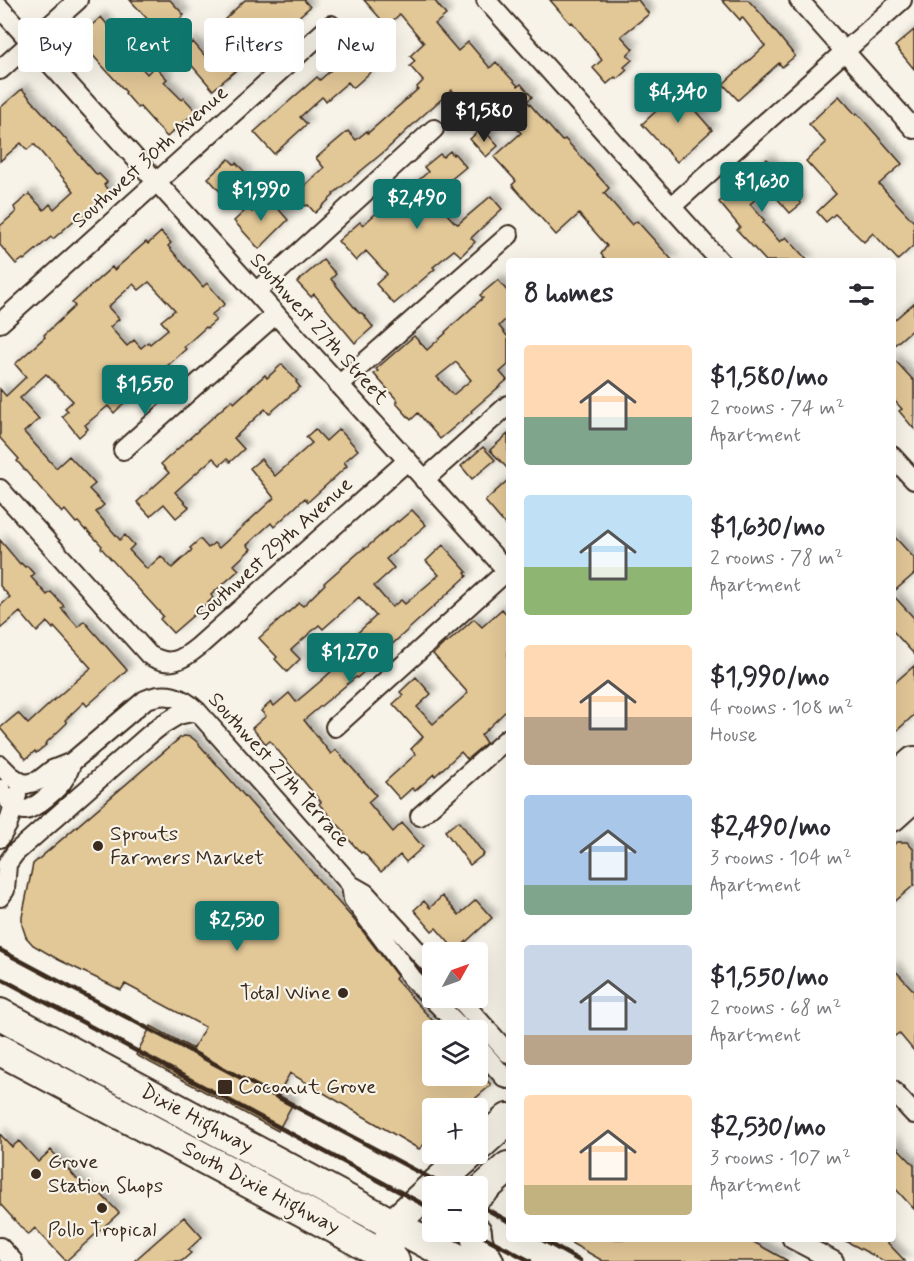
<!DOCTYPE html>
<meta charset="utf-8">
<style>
:root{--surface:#fff;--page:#f2f2f3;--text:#2b2b33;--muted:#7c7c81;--accent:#0f766e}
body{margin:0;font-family:Mynerve,sans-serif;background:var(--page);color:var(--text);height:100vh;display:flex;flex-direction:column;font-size:22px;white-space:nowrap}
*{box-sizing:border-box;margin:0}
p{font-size:20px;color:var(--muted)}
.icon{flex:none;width:33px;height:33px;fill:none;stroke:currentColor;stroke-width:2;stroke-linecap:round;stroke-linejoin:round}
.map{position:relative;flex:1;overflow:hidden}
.drawer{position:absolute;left:506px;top:258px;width:390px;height:984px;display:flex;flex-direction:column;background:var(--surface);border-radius:6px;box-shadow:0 6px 24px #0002}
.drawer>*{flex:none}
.hud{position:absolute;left:18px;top:18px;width:398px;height:54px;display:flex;gap:12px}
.needle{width:39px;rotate:50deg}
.controls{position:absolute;left:422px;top:942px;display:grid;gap:12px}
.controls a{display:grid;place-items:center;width:66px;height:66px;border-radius:6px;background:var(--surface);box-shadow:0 6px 24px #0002;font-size:30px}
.price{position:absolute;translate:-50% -51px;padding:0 14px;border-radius:6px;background:var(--accent);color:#fff;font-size:20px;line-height:39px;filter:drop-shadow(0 2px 3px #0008)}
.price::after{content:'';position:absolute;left:50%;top:36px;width:18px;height:14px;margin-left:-9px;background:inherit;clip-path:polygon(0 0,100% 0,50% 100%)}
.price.selected{background:#222;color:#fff}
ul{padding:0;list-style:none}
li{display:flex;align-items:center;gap:18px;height:150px;padding:0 18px}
li span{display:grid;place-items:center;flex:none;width:168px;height:120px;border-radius:6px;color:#555}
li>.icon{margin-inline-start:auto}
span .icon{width:72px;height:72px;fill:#fffc;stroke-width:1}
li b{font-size:26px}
h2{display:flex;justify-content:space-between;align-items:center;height:72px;padding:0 18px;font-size:26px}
.tag{padding:0 21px;border-radius:6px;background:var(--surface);box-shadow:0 6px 24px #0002;font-size:21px;line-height:54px}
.tag.selected{background:var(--accent);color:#fff}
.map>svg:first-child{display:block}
.building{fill:#e2c797;stroke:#3b2a1e;stroke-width:1.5;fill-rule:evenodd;filter:url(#shadow)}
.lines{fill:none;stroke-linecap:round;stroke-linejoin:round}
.minor-casing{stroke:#3b2a1e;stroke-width:22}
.trunk-casing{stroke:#3b2a1e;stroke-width:34}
.minor{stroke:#f7f3e8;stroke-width:18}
.trunk{stroke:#f7f3e8;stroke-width:30}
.rail{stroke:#3b2a1e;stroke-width:4.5}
.poi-dot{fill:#3b2a1e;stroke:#f7f3e8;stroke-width:2}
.labels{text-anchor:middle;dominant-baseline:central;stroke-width:4.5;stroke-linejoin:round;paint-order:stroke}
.street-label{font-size:21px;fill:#3b2a1e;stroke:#f7f3e8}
.poi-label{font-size:21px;fill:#3b2a1e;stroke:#f7f3e8;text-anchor:start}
</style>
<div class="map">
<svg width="914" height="1261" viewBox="0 0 914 1261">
<defs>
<filter id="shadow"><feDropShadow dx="5" dy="-5" stdDeviation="3" flood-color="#0004"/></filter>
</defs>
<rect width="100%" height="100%" fill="#f7f3e8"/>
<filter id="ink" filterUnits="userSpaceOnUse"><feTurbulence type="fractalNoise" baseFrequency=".0167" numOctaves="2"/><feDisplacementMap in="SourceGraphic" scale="12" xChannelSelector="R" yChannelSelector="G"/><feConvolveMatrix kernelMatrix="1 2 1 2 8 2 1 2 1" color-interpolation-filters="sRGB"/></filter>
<g filter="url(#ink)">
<path class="building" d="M130,0H170L184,15L162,35Z
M245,0H304L310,7L213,90L181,53L193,42L206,57L234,33L223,21Z
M364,0H434L446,15L435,24L458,51L468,42L490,68L496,62L518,86L521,84L532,97L527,101L562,141L565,139L609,188L604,193L632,225L637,221L673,261H607L601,254L607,246L579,214L556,235L512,185L516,181L494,157L521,133L491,100L474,115L452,90L420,118L385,151L333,194L334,195L315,213L308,205L306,206L295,194L324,168L316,158L348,131L356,140L367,131L368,133L418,89L417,87L423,81L410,66L415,61L410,56L424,43L400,14L387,26Z
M550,0H638L649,14L621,36L633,49L627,55L632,60L624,67L627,70L617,79L615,77L607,84L593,68L602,60L572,22L570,23Z
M722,0H748L762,15L795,56L782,67L779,63L738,100L723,84L765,46L742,17L740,20Z
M101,17L130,52L129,54L147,74L155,66L167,79L164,82L182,100L184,98L196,111L167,137L140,107L138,108L125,93L126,92L77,38Z
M914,30V69L895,46Z
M356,48L374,69L353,88L348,82L326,101L322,97L300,117L307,124L274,154L254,132L317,77L320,80Z
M687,83L700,97L691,106L712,130L677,162L642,124Z
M22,89L97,175L99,174L107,182L104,185L110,192L81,219L78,217L53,239L51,237L24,260L23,259L16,264L0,245V226L16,212L14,207L29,194L44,210L50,204L54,209L74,191L34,144L27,150L21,143L0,161V108Z
M839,96L856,115L857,113L902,164L879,184L914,222V245L898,260L873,233L864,242L835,214L826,222L817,212L836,194L806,161L826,143L809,124Z
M482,128L498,146L486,157L470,139Z
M450,151L453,155L454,153L466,167L431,196L454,222L458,224L491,196L502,209L471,238L475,242L461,256L454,250L433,267L435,269L394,304L376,284L387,274L366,251L356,261L338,241L360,222L363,225L392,199L390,197L401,187L405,192L428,172L424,167L440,154L443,157Z
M229,159L234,164L236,163L247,174L223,195L208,178Z
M767,159L782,175L779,178L801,204L790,213L768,188L750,204L765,221L763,223L780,242L786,237L808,261H766L737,230L740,227L719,202Z
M268,197L288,220L259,249L234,221L248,208L252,212Z
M161,232L171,243L168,246L203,287L207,283L225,304L211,315L216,320L207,328L206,327L184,347L186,349L146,385L144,383L114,413L108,406L85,425L88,429L79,437L62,416L68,411L65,408L73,401L46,374L20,398L39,419L24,432L56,468L69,456L83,471L95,484L89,489L104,505L96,512L120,540L125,535L134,545L129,550L147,569L161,556L172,568L192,550L190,548L200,539L208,548L214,543L219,548L274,498L250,468L261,459L275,476L312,443L306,437L315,429L326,441L339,429L358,450L344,462L347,466L308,502L305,498L274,527L271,523L247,545L251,549L234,565L239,570L211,595L213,598L173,633L160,619L163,616L101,548L102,546L86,529L85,530L78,522L76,523L65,510L62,513L17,461L19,459L0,438V389L6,396L26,377L15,364L45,337L44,335L75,306L72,303L112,267L114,270L146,242L148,244ZM149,282L175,310L161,321L168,329L150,344L148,342L141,348L134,340L127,346L110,327L119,319L108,307L133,284L139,290Z
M323,260L336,274L331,279L359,313H362L373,327L355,343L314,294L311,297L297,282Z
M498,280L508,292V317L499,326L508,337V365L500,372L507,380L471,411L472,412L440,439L418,413L411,420L396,403L398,401L374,374L378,371L376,369L414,336L427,350L446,333L445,332L483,298L480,295ZM456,362L471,380L453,395L437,377Z
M914,303V328L892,347V322Z
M892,357L914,381V429L899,411L902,409L892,398Z
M282,364L297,381L296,382L300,387L269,414L265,409L234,438L244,449L230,462L227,459L220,465L213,458L175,492L189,507L176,518L164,504L150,516L137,502L169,473L161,464L232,400L234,403L265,375L267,378Z
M508,434V469L490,450Z
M483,447L495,460L472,479L461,466Z
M508,480V528L485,501Z
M412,510L426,525L386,559L394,568L374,586L392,607L401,600L405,604L439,575L426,561L443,545L467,572L465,573L467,576L365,669L366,670L357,678L356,677L304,720L331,754L336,750L376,795L368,802L393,832L402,823L423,847L406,862L400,855L381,872L363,852L361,853L342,832L344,831L319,804L321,802L270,741L266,744L252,728L266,716L261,711L271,702L274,706L289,693L296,702L322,680L360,645L353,637L376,616L359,597L323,629L319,625L291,650L300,659L287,672L275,659L277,657L259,638L299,603L303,606L325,584L324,583L364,548L365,549L397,521L398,522Z
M892,534L914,558V574L892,593Z
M0,540L20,564L21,563L25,567L27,566L34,574L31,577L47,595L51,592L64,606L61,608L78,627L84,621L127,670L87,706L84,702L65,720L67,723L45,744L46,745L36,753L35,751L26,759L0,728L18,713L28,724L55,699L91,668L54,627L53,629L47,622L37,632L20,612L0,629V606L10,597L0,586Z
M892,594L914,618V654L892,630Z
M502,609L508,616V709L481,735L486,743L467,759L461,752L435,776L434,774L415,791L412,788L400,799L385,782L416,754L411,749L423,737L393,704L403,695L400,692L416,677L431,694L417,707L433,724L468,693L433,654L446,642L447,643L474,619L482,627Z
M914,666V715L892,735V685Z
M184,736L191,737L196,741L355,921L397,976L395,979L441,1030H432V1076H483L491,1085L464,1108H432V1137L419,1149L290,1073L278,1095L293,1103L278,1131L136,1055L151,1026L193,1049L205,1027L125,984L121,990L59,960L33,945L26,937L22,925V917L33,864L180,738Z
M459,821L484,854L470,865L445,831Z
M897,842H907L914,850V885L892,904V846Z
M442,896L459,915L476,900L492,918L456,951L436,928L432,931L414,910L424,901L430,908Z
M892,967L914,991V1051L899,1033L892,1038Z
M0,1134L12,1147L19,1141L38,1162L51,1150L92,1196L98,1191L119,1213L66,1261L35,1228L28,1235L0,1204Z
M892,1142L914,1165V1209L892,1185Z
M184,1217L202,1237L188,1250L191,1253L182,1261H134Z
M564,1239H748L788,1261H603Z
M842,1239H884L905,1261H884Z"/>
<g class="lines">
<g class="minor-casing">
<path id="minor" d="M486,0L720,261
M799,0L914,129
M0,8L508,572
M0,70L78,0
M671,207L902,0
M256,292L434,129
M0,323L331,25
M339,385L509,235
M123,450L276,314
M892,456L914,480
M424,480L508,405
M0,489L149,655C169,667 181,661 198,647L407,461
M335,727L508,570
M0,765L11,776L20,782L26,784L38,781L52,770L72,762L145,700C166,691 181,696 197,711L351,885L365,893L432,967
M0,789C6,797 13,809 24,810C33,811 60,787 64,779C68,774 69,768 72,762
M420,816L508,738
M0,838L8,824L17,795
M351,885L353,899L412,978L463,1030
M0,897L5,890L7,864L15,853L149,735L163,724L178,715L197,711
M459,998L508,1053
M477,1046L505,1078L508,1079
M892,1090L914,1114
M792,1239L834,1261
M0,1247L13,1261"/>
</g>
<g class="trunk-casing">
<path id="trunk" d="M892,781L914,762
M892,816L914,796
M0,1014L461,1261
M0,1050L335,1228L394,1261
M477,1147L508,1119
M434,1186L470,1154
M477,1195L508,1167
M476,1232C476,1243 481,1252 488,1261
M389,1243L393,1224L432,1188"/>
</g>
<use href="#minor" class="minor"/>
<use href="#trunk" class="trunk"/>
<path class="rail" d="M0,950L445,1186
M0,978L432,1209
M477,1204L508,1221
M475,1232L530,1261
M541,1239L580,1261"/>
</g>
</g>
<g class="poi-dot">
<circle cx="98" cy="846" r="6"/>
<circle cx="343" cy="993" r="6"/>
<rect x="217" y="1079" width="16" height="16" rx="3"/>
<circle cx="36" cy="1174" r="6"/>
<circle cx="102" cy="1208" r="6"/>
</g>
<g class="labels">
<g class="street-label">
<text transform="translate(150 157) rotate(-42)">Southwest 30th Avenue</text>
<text transform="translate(319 329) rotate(48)">Southwest 27th Street</text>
<text transform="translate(274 549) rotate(-42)">Southwest 29th Avenue</text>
<text transform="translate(279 770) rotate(48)">Southwest 27th Terrace</text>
<text transform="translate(197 1119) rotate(28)">Dixie Highway</text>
<text transform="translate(261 1188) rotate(28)">South Dixie Highway</text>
</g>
<g class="poi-label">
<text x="110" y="834">Sprouts<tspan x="110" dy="24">Farmers Market</tspan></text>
<text x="331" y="993" text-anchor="end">Total Wine</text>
<text x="238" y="1087">Coconut Grove</text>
<text x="48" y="1162">Grove<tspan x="48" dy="24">Station Shops</tspan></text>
<text x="102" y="1230" text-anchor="middle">Pollo Tropical</text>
</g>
</g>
</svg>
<div class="controls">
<a><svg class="needle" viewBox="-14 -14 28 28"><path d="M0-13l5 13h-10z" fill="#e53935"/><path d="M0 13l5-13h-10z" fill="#7c7c81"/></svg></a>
<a><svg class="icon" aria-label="layers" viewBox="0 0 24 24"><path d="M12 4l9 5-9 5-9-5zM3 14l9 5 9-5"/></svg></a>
<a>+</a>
<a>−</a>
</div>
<b class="price" style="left:678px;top:124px">$4,340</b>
<b class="price selected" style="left:484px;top:143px">$1,580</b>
<b class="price" style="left:762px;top:213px">$1,630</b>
<b class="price" style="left:261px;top:222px">$1,990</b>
<b class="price" style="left:417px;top:230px">$2,490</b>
<b class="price" style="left:145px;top:416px">$1,550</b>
<b class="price" style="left:350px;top:684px">$1,270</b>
<b class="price" style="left:237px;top:952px">$2,530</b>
<div class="hud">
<a class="tag">Buy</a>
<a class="tag selected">Rent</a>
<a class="tag">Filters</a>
<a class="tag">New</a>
</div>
<section class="drawer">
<h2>8 homes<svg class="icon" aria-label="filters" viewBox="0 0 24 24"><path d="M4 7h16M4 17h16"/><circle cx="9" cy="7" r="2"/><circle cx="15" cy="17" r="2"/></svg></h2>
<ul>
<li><span style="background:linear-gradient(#ffd9b3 60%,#7fa58c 0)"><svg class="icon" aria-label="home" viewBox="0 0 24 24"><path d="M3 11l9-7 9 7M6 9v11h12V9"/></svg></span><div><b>$1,580/mo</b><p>2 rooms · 74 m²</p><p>Apartment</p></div></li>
<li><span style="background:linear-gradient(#bfe0f5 60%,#8fb573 0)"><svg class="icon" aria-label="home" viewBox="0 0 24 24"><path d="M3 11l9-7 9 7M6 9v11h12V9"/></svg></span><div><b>$1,630/mo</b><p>2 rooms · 78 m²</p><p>Apartment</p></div></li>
<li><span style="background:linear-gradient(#ffd9b3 60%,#b9a48a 0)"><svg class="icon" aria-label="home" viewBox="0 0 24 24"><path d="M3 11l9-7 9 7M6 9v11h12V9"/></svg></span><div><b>$1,990/mo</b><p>4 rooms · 108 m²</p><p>House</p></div></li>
<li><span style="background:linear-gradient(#a9c7e8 75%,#7fa58c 0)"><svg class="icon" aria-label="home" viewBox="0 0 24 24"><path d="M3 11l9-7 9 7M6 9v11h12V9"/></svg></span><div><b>$2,490/mo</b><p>3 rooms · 104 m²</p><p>Apartment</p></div></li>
<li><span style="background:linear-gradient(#c9d6e8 75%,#b9a48a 0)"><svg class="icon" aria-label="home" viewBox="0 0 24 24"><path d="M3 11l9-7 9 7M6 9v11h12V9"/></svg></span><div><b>$1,550/mo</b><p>2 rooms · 68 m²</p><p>Apartment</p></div></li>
<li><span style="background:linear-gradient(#ffd9b3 75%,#c2b280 0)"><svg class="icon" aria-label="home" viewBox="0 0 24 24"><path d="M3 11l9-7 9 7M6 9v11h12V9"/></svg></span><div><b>$2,530/mo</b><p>3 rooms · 107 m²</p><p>Apartment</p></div></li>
</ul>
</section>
</div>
